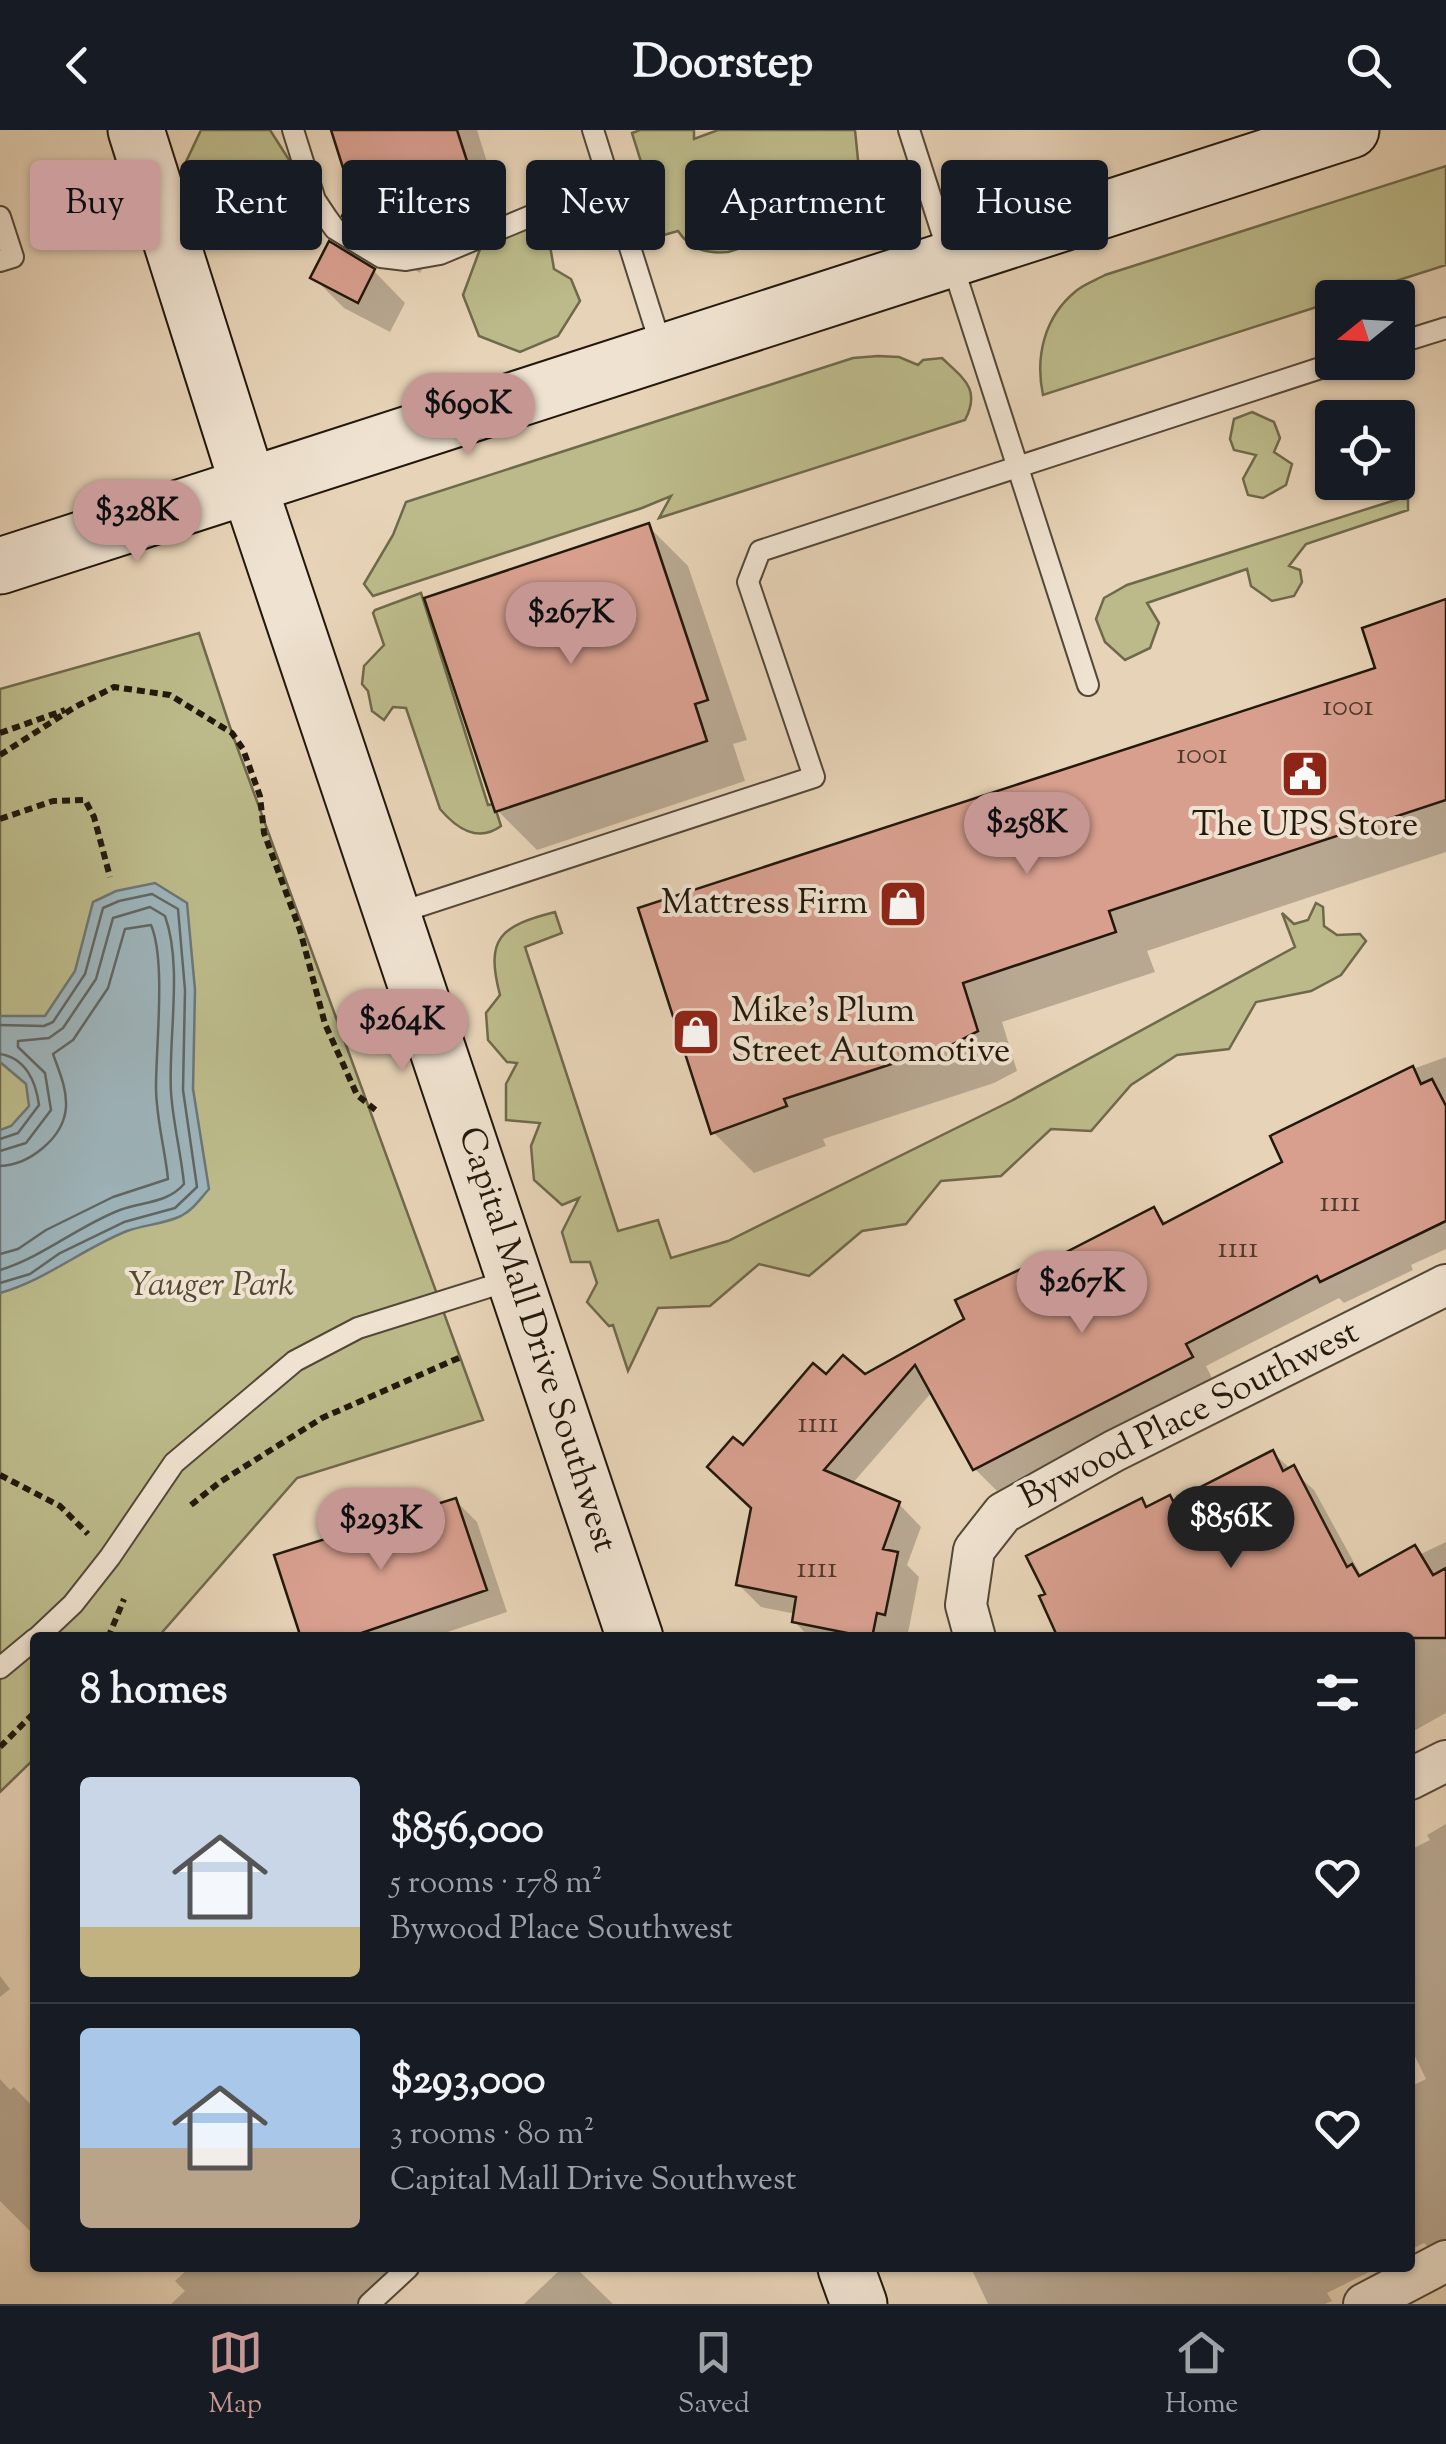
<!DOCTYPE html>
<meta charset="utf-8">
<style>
:root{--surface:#171b24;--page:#242831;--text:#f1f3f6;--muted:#9ea1a6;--line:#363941;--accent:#c59692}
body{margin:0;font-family:"Sorts Mill Goudy",serif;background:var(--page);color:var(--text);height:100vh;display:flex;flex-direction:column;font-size:38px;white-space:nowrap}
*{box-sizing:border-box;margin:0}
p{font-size:32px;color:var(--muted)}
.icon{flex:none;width:55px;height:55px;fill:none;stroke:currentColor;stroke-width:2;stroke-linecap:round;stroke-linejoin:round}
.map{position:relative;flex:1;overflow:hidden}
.drawer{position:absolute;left:30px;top:1502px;width:1385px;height:640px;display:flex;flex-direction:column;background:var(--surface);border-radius:10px;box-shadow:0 2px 8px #0004}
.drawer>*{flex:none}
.guide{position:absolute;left:30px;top:30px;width:1388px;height:90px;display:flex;gap:20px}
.needle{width:65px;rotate:252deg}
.controls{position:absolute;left:1315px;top:150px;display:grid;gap:20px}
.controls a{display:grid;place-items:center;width:100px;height:100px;border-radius:10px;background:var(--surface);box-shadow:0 2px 8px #0004;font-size:50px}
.price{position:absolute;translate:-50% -85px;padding:0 22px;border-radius:35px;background:var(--accent);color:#111;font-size:32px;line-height:65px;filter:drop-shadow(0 2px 5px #0008)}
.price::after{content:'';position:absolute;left:50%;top:60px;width:30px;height:22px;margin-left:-15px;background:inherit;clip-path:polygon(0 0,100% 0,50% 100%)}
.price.on{background:#222;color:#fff}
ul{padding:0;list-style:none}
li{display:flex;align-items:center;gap:30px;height:250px;padding:0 50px}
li+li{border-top:2px solid var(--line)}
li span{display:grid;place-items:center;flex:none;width:280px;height:200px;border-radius:10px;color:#555}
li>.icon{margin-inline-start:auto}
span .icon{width:120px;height:120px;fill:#fffc;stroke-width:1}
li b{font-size:42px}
h2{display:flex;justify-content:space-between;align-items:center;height:120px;padding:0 50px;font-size:42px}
.pill{padding:0 35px;border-radius:10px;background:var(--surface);box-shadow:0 2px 8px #0004;font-size:35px;line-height:90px}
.pill.on{background:var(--accent);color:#111}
header{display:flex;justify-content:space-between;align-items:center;height:130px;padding:0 50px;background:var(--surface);font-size:45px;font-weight:700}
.dock{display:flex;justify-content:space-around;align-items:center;height:140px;border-top:2px solid var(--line);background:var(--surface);font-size:28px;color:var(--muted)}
.dock a{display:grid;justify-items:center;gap:5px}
.dock .on{color:var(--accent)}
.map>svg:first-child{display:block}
.green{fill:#bcba8a;stroke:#6f694b;stroke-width:2.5}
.water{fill:#9db4bb;stroke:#6c7675;stroke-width:2.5}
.shadow{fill:#0003}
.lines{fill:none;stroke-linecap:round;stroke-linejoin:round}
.shore{stroke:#606664;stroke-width:2.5}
.building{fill:#d89f8f;stroke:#22180c;stroke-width:2.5}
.lane-casing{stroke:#534737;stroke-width:24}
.street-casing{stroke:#534737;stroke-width:44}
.secondary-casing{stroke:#22180c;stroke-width:59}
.path{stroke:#22180c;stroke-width:6;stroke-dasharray:8 5;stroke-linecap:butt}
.lane{stroke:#efe2d0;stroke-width:20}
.street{stroke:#efe2d0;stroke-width:40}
.secondary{stroke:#efe2d0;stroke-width:55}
.labels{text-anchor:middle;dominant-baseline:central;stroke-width:8;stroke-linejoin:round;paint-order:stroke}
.number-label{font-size:30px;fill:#503a2d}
.poi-label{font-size:35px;fill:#22180c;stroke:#efe2d0}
.park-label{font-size:35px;font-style:italic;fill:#504932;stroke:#efe2d0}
.street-label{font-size:35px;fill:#22180c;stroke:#efe2d0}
</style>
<header><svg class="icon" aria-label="back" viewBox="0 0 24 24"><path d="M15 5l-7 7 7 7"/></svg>Doorstep<svg class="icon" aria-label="search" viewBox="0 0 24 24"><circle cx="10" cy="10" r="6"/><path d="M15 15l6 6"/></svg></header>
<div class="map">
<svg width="1446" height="2174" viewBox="0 0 1446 2174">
<rect width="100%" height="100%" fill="#e7d3b7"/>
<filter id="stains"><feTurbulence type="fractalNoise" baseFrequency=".002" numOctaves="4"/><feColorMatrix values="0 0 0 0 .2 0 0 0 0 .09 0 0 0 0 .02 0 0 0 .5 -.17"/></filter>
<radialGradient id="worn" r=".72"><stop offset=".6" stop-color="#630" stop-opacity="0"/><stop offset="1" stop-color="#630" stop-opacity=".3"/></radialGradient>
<path class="green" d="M201,0H270L293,36L281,86L250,103L221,98L199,66L184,36Z
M640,0H694V9L718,0H855L859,40L846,45C839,101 773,107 728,122C706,124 690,119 678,101L664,105L632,3Z
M1446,36V135L1346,167L1332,168V172L1043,265C1035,227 1044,187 1076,161C1084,154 1096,150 1105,145Z
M521,95L549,110L554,139L571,149L580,171L558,206L520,222L479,206L463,165L483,111Z
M878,226L899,227L918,235L923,230L942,228C964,249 981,259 965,290L659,388L671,366L642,378L373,466L364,454L393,405L406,372L853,228Z
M1252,282L1274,292L1280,308L1274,322L1292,334L1286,355L1263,368L1248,365L1243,349L1256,325L1234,320L1230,309L1234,289Z
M1408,366V380L1306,414L1289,436L1300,440L1302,452L1294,466L1272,471L1251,456L1247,439L1147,473L1159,493L1150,518L1125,530L1105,512L1096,489L1104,468L1127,455Z
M421,463L488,675L494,674L501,696C478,713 456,698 440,679L406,578L393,577L384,590L372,581L368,561L362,554L364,536L384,515L373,483L375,480Z
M199,503L232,603L483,1290L297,1348L158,1507L35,1508V1628L0,1662V559Z
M1316,773L1323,777L1324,796L1337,805L1360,804L1366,811L1341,845L1311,861L1256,872L1229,919L1177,925L1131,955L1091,1001L1051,999L1001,1046L941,1051L906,1094L862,1101L809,1146L759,1134L710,1176L658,1178L628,1241L613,1195L609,1196L587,1172L597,1153L590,1132H571L562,1102L579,1068L562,1075L534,1050L531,1016L540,993L506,990V954L517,933L507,932L488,910L486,883L500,865C485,808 500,796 555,782L562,803L525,817L618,1101L658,1090L671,1128L728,1111L1011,971L1295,817L1282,783L1294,794L1308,790Z"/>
<path class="water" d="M155,753L187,773L195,860L193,959L209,1059C200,1069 193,1080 181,1086C164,1094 144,1095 127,1101C82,1119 46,1150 0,1163V1000L11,996L29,976L26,954L0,932V886H45L75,841L93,772L116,761Z"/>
<path class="shadow" d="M334,0H477L508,99L430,124L420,143L379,120L345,85L355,66Z
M374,141L405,173L390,202L344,178L313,147Z
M648,396L688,436L747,610L733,614L745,651L537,720L497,680Z
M1446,472V722L1147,821L1155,842L1002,892L1017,941L994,953L823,1009L826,1016L754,1043L714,1003L1378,539Z
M1446,927V1119L1411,1135L1413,1140L1344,1173L1339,1168L1206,1236L1213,1250L997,1361L975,1339L932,1262L852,1354L899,1374L921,1397L907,1435L919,1447L907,1508H810L794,1491L796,1484L761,1477L739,1455L753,1379L743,1319L827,1248L864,1247L967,1190L1044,1136L1154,1080L1168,1095L1286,1033L1386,952L1385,949Z
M1273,1323L1314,1360L1362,1447L1415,1418L1421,1424L1446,1412V1583L1410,1603V1508H1061L1142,1372L1149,1379L1174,1373Z
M455,1370L477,1392L507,1482L430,1508H304Z
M1446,1694V2135L1424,2113L1410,2120V1957L1426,1949L1410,1916V1720L1430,1710L1427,1705Z
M0,1846L10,1859L0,1867Z
M0,1949L10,1960L14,1957L35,1979V2106L0,2071Z
M189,2138H394L366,2174H171L185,2161L175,2151Z
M562,2138H576L613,2174H524Z
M971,2138H1087L1089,2140L1095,2138H1377L1327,2163L1332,2171L1325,2174H988Z"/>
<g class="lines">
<path class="shore" d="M0,895L44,896L53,892L85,844L103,778L119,771L152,764L178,779L185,860L183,960L197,1057L175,1078L124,1092L60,1123L30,1144L0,1153
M0,924C26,928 36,952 39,975L18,1003L0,1009
M0,1021L26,1013L51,980L45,943L18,917V911L49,908L63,898L96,849L113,788L150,777L165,786C183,836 168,909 171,962C173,993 181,1023 184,1054C168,1073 142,1072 120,1080C78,1096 43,1127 0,1140
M0,1036C29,1035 64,1008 66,977C67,958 59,941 53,924L73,910L108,858L125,799L151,795C166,830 156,915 156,957C156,988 165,1019 168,1049L113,1067L46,1100L18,1119L0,1124"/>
</g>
<path class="building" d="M331,0H457L479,68L399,93L386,114L342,86L352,66Z
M329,111L375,139L358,173L310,148Z
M649,393L708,570L695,574L707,611L495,682L424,468Z
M1446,469V670L1109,781L1116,802L963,853L978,901L953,914L784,969L787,976L711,1004L638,778L1375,538L1362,498Z
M1413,936L1421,954L1432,949L1446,976V1091L1320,1152L1317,1146L1186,1214L1193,1227L973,1340L915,1235L824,1340L900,1372L883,1419L898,1422L885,1485L877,1483L872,1508L792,1492L796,1467L736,1455L751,1378L707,1337L733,1307L743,1315L813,1233L826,1244L843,1225L865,1244L964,1189L955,1170L1040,1130L1043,1134L1154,1077L1163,1094L1282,1032L1270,1006Z
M1273,1320L1283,1341L1294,1335L1347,1437L1352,1434L1359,1446L1415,1415L1433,1445L1446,1438V1508H1058L1039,1466L1045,1464L1026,1426L1142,1368L1146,1377L1170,1365L1173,1371Z
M456,1368L487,1460L347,1508H301L274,1425Z"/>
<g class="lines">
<g class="lane-casing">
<path id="lane" d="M293,0L315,70L327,88L335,99L381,127L406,130L440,124L543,81L556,72
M593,0L662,219
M909,0L1088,555
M0,87L13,127L0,131
M1398,213L1446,198
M395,784L814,647L748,452L760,421L1339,232
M37,1508L73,1474L110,1427L174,1333L295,1231L358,1198L514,1149
M0,1538L35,1509
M369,2174L408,2138"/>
</g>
<g class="street-casing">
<path id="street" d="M975,1508L966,1475L974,1420L1003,1383L1114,1321L1446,1155
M1410,1649L1446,1631
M1364,2174L1446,2131"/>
</g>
<g class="secondary-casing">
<path id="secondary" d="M136,0L248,354L635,1508
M0,436L1351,0
M846,2138L859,2174"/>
</g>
<path class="path" d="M0,603L65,580
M0,625L75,577L114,557L170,565L232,603L243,619L260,666L264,703L300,800L325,894L357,965L378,982
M0,689L53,671L85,670L94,687L110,747
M0,1345L60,1376L88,1404
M191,1375L220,1352L322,1288L461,1227
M108,1508L124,1469
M0,1617L35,1582"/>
<use href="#lane" class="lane"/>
<use href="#street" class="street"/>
<use href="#secondary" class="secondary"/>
</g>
<defs>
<g id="civic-square" transform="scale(2.5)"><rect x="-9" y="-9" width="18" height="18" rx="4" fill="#8f2418" stroke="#efe2d0"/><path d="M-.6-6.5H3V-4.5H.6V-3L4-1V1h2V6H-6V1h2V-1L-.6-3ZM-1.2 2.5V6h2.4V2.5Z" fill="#fff"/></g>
<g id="shop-square" transform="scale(2.5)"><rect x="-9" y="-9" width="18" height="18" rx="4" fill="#8f2418" stroke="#efe2d0"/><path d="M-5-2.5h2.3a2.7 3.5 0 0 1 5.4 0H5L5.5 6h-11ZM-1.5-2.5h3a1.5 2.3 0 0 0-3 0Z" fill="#fff"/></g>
</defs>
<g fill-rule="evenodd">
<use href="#civic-square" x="1305" y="644"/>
<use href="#shop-square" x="903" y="774"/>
<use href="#shop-square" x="696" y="902"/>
</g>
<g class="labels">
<g class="number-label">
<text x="1348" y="577">1001</text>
<text x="1202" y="625">1001</text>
<text x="1340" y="1073">1111</text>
<text x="1238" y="1119">1111</text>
<text x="818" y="1294">1111</text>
<text x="817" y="1439">1111</text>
</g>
<g class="poi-label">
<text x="1305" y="696">The UPS Store</text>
<text x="868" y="774" text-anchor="end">Mattress Firm</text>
<text x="731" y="882" text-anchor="start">Mike's Plum<tspan x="731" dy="40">Street Automotive</tspan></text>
</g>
<g class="park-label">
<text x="211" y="1156">Yauger Park</text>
</g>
<g class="street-label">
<text transform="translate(536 1210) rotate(72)">Capital Mall Drive Southwest</text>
<text transform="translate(1190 1286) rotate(-27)">Bywood Place Southwest</text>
</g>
</g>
<rect width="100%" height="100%" filter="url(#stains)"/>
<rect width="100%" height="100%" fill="url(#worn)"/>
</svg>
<div class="controls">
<a><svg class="needle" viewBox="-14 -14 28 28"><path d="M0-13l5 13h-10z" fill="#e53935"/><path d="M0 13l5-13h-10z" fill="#9ea1a6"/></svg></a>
<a><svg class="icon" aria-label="locate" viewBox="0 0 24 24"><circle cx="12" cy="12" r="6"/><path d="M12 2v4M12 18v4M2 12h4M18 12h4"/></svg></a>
</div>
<b class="price" style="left:468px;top:328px">$690K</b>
<b class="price" style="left:137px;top:435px">$328K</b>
<b class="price" style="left:571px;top:537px">$267K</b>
<b class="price" style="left:1027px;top:747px">$258K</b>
<b class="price" style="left:402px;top:944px">$264K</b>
<b class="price" style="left:1082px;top:1206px">$267K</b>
<b class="price on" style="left:1231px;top:1441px">$856K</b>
<b class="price" style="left:381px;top:1443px">$293K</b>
<div class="guide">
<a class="pill on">Buy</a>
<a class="pill">Rent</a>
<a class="pill">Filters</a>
<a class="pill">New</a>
<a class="pill">Apartment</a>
<a class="pill">House</a>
</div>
<section class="drawer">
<h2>8 homes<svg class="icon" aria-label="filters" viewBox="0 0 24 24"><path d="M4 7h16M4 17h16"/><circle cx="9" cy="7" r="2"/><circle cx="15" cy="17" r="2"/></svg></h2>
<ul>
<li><span style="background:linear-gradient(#c9d6e8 75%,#c2b280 0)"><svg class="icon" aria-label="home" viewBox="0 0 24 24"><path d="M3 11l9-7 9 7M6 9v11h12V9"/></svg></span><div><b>$856,000</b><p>5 rooms · 178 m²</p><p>Bywood Place Southwest</p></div><svg class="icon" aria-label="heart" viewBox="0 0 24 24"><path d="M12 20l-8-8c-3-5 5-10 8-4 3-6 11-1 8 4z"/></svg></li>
<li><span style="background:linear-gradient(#a9c7e8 60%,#b9a48a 0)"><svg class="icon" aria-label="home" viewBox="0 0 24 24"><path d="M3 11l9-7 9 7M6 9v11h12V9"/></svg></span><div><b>$293,000</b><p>3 rooms · 80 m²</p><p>Capital Mall Drive Southwest</p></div><svg class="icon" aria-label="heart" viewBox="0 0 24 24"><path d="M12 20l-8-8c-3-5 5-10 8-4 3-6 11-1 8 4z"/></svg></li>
</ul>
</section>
</div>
<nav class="dock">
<a class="on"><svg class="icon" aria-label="map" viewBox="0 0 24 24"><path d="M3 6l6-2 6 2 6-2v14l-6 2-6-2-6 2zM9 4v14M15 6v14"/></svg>Map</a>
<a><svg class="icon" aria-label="saved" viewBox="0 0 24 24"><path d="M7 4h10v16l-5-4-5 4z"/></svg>Saved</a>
<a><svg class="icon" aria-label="home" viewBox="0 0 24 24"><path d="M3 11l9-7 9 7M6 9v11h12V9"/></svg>Home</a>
</nav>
